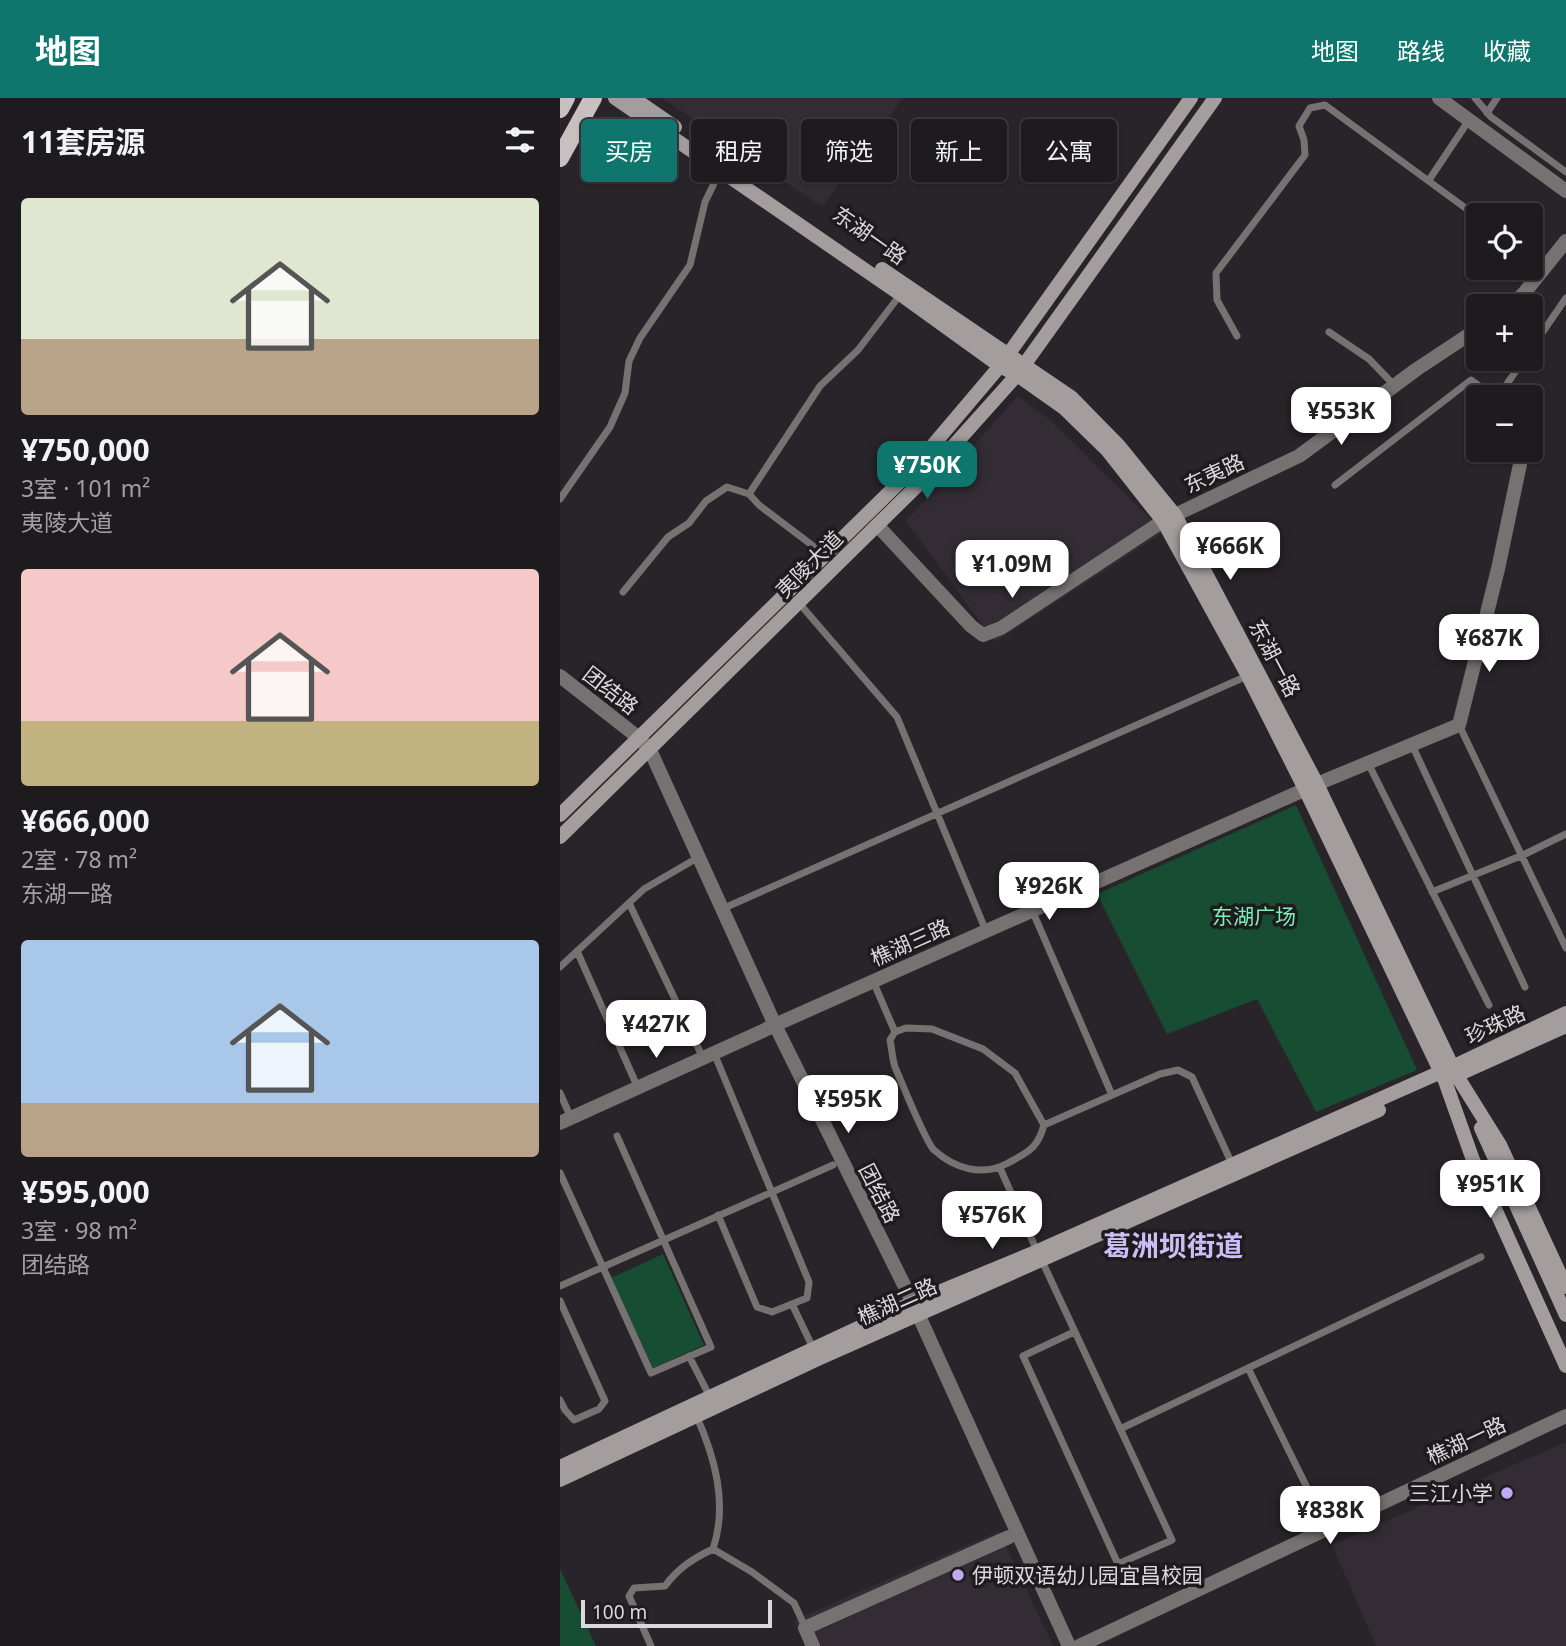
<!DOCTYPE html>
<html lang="zh">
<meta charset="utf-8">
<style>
:root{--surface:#1e1b1f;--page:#2b282c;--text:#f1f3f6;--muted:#a1a1a4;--line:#3c393d;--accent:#0f766e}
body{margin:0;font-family:"Noto Sans","Noto Sans SC",sans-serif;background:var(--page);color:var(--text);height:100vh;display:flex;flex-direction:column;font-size:26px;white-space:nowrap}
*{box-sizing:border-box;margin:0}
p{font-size:23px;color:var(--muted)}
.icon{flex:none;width:38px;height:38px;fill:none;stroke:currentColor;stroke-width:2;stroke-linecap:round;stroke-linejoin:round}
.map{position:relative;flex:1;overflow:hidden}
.side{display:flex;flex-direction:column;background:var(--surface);width:560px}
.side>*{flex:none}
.hud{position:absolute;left:21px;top:21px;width:665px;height:63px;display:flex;gap:14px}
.buttons{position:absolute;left:906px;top:105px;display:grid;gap:14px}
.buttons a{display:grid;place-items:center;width:77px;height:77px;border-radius:7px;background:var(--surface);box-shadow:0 2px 5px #0004,0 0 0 2px var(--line);font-size:35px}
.scale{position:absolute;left:21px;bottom:18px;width:191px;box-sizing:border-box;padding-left:7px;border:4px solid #dbd9dc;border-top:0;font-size:19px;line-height:24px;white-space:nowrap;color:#dbd9dc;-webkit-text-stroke:5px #1e1b1f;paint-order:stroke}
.price{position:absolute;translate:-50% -60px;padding:0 16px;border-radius:14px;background:#fff;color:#222;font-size:23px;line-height:46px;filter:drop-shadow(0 2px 4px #0008)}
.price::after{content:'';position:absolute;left:50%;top:42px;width:21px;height:16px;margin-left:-10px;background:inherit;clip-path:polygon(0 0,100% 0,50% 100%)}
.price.active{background:var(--accent);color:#fff}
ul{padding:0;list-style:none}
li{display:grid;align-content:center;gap:14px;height:371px;padding:0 21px}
li span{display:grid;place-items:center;height:217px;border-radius:7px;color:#555}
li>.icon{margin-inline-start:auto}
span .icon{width:126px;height:126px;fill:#fffc;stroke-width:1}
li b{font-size:30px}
h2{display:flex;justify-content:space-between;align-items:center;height:84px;padding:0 21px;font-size:30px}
.chip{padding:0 24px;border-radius:7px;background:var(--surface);box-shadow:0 2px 5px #0004,0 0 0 2px var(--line);font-size:24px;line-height:63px}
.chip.active{background:var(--accent);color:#fff}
header{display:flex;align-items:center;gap:42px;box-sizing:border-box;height:98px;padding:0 35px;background:var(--accent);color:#fff}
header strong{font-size:33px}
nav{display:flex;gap:38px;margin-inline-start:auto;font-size:24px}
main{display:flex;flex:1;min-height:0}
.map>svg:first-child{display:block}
.built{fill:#332c35}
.green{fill:#174d33}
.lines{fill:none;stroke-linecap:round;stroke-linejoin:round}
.service{stroke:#767272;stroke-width:7}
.minor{stroke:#767272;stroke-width:14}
.tertiary{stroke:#767272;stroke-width:14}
.secondary{stroke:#a39e9d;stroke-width:14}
.primary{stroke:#c7c0bf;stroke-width:18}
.poi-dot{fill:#c0a8f4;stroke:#1e1b1f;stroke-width:2.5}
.labels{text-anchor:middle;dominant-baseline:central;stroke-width:7;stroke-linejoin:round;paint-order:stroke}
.street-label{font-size:21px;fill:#dbd9dc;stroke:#1e1b1f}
.park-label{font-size:21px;fill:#7ef0b3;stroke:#1e1b1f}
.poi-label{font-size:21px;fill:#dbd9dc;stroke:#1e1b1f;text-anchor:end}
.district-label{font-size:28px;font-weight:bold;fill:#cebdf5;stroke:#1e1b1f}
</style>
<header>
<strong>地图</strong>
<nav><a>地图</a><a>路线</a><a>收藏</a></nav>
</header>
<main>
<section class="side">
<h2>11套房源<svg class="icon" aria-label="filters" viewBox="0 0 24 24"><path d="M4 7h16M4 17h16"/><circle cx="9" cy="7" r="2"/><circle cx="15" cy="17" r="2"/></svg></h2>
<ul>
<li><span style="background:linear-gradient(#dfe7d0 65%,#b9a48a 0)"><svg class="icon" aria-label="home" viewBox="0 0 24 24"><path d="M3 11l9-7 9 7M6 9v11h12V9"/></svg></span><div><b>¥750,000</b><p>3室 · 101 m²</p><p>夷陵大道</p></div></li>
<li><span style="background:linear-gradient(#f6c9c9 70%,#c2b280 0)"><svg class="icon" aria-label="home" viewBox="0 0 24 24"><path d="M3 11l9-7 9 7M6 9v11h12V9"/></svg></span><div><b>¥666,000</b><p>2室 · 78 m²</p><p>东湖一路</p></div></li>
<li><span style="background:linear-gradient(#a9c7e8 75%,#b9a48a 0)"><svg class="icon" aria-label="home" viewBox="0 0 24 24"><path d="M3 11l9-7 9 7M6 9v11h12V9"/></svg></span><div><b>¥595,000</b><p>3室 · 98 m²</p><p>团结路</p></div></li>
</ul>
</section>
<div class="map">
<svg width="1006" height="1548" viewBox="0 0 1006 1548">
<rect width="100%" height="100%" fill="#282429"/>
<path class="built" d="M102,0H343L262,109Z
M458,298L489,321L604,434L435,544L346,423Z
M1006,1344V1548H816L772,1447Z
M439,1433L493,1548H245L234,1522Z"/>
<path class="green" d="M736,707L857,972L756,1014L697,901L607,936L537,796Z
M103,1156L144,1247L93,1270L51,1180Z
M0,1471L36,1548H0Z"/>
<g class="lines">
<path class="service" d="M915,0L931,19L1006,74
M927,15L937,0
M869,82L909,22
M769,234L809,261L834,287
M677,238L657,202L656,175L745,57L744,42L739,28L750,10L765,7L919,120
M971,251L1006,200
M938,299L964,261
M775,387L911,282L935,299
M0,401L50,329L65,295L69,263L80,240L130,167L145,104L161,71
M265,457L199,407L189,396L260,288L298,252L340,197
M63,494L108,439L129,425L146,403L167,389L189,396
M239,505L337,619L426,833
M899,627L1006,850
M852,647L965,889
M808,665L929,907
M872,794L963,757L1006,736
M69,805L143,960
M162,811L687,578
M472,812L552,997
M17,853L78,990
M0,869L84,791L132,763
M313,883L335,934
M346,930L372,931L423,951L455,975L484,1027C478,1050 468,1054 448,1065C423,1079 395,1071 374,1052C367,1046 340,981 335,969C332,960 332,951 330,942L335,934Z
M154,955L249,1184L247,1200L212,1214L197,1209L158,1117
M0,995L11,1020
M484,1027L600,976L618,972L632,979L672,1066
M440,1070L477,1153
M0,1075L91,1275L151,1249L57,1038
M482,1163L612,1442L558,1466L463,1258L514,1234
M0,1188L273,1067
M0,1203L45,1303L39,1311L14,1322L5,1312L0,1302
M232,1206L253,1250
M129,1258L150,1299
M688,1270L767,1430
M560,1331L921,1159
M153,1451L192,1474L234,1505L245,1529
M91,1548L69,1498L74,1490L105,1488C118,1470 134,1460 153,1451C168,1406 155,1359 136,1317"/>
<path class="minor" d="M317,427L411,528L423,537L441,530L603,423
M757,686L899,627L938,471L963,352
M0,1025L207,931
M253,1548L245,1530L449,1439"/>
<path class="tertiary" d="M879,0L1006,93
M951,208L965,194L1006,143
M615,417L739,358L857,271L919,230
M0,578L79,640L90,652L215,927L353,1205L509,1548
M208,930L755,687
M519,1548L1006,1318"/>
<path class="secondary" d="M55,0L340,196L440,268L457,277L504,310L547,352L603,423L688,578L745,691L885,983L913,1062L1006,1268
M73,0L115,29
M322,171L511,299L559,348L615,417L757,686L897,978L940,1047L1006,1189
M0,717L351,373L440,268L631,0
M0,739L362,383L457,277L655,0
M888,981L1006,928
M921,1030L1006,1217
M0,1369L345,1208L478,1153L892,969L1006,915
M0,1382L258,1261L819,1012"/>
<path class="primary" d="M0,11L6,0
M0,60L33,0"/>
</g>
<g class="poi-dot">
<circle cx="947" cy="1395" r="7"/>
<circle cx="398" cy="1477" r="7"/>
</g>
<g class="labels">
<g class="street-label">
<text transform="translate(310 137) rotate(35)">东湖一路</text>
<text transform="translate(654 375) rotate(-25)">东夷路</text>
<text transform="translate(249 466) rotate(-45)">夷陵大道</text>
<text transform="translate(715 560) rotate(62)">东湖一路</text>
<text transform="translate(51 592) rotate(38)">团结路</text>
<text transform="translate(350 844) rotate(-24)">樵湖三路</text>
<text transform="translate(935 926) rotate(-25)">珍珠路</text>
<text transform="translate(320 1095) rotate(63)">团结路</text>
<text transform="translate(337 1203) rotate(-24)">樵湖二路</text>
<text transform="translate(906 1342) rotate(-25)">樵湖一路</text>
</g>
<g class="park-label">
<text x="694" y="818">东湖广场</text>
</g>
<g class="poi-label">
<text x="933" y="1395">三江小学</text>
<text x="412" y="1477" text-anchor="start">伊顿双语幼儿园宜昌校园</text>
</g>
<g class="district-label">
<text x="613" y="1147">葛洲坝街道</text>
</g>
</g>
</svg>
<div class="buttons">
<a><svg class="icon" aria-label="locate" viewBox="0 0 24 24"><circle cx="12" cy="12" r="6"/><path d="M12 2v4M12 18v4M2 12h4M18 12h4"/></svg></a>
<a>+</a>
<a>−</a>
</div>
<div class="scale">100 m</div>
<b class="price" style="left:781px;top:349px">¥553K</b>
<b class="price active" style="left:367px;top:403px">¥750K</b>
<b class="price" style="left:670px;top:484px">¥666K</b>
<b class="price" style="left:452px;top:502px">¥1.09M</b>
<b class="price" style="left:929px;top:576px">¥687K</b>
<b class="price" style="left:489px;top:824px">¥926K</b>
<b class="price" style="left:96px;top:962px">¥427K</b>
<b class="price" style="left:288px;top:1037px">¥595K</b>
<b class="price" style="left:930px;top:1122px">¥951K</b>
<b class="price" style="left:432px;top:1153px">¥576K</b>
<b class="price" style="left:770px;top:1448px">¥838K</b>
<div class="hud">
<a class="chip active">买房</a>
<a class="chip">租房</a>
<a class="chip">筛选</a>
<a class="chip">新上</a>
<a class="chip">公寓</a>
</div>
</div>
</main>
